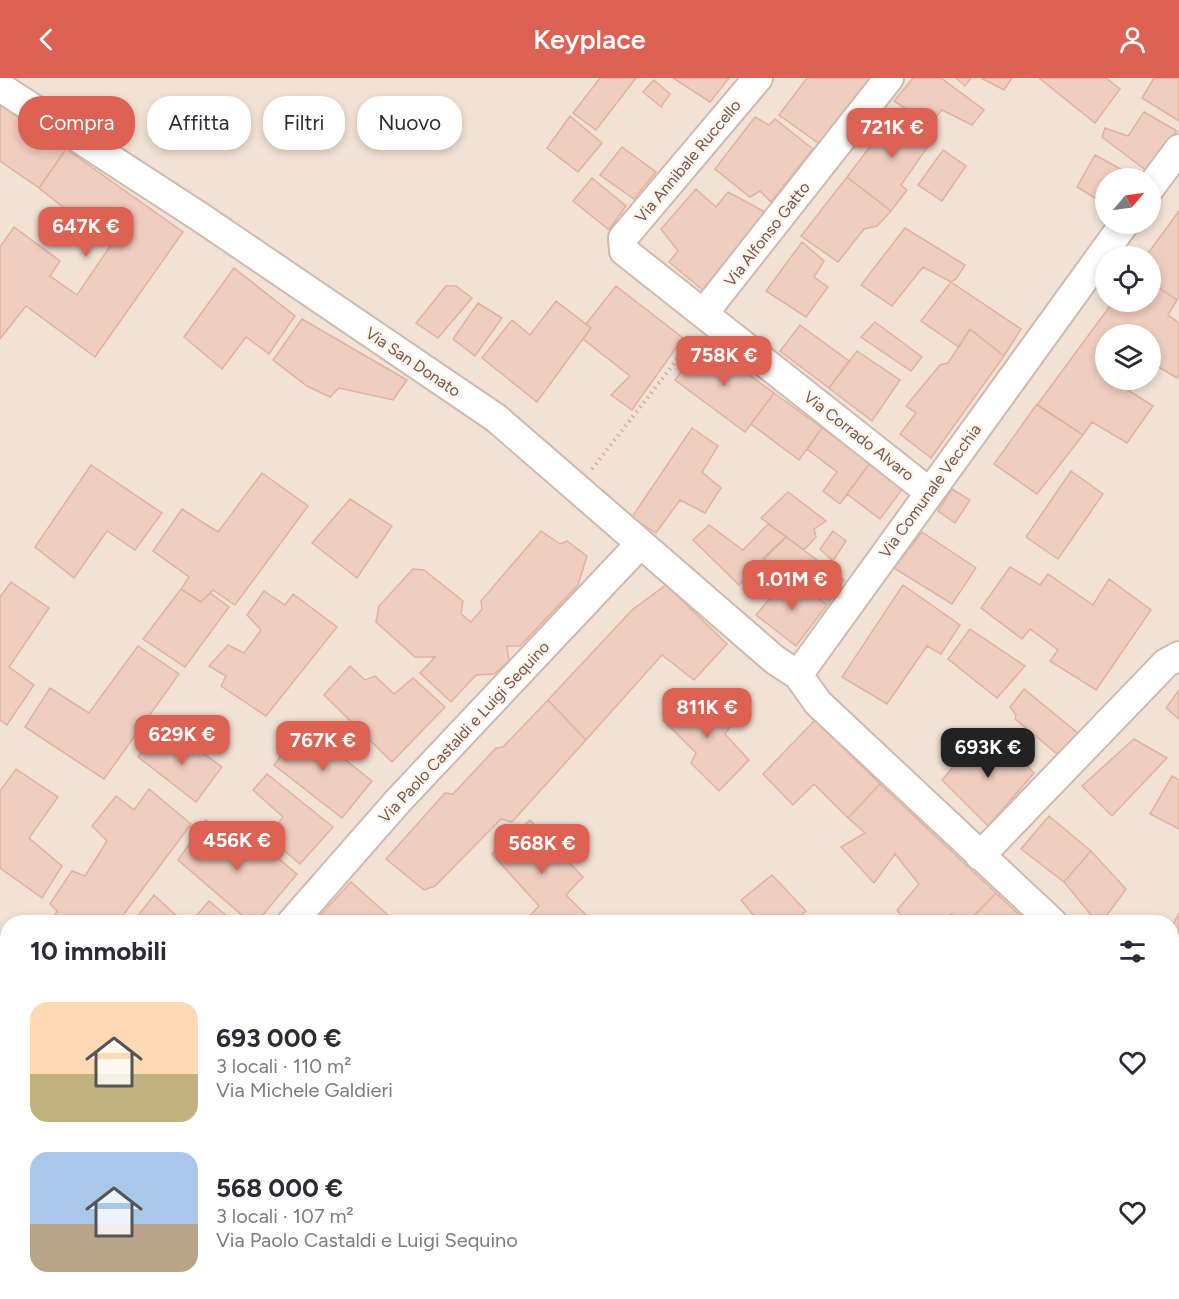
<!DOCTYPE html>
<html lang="it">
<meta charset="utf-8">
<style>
:root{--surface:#fff;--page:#f2f2f3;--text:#2b2b33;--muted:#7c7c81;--accent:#dd6253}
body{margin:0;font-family:Figtree,sans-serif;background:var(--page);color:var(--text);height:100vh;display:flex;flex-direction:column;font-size:22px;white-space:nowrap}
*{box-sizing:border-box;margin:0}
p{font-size:20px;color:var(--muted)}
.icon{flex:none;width:33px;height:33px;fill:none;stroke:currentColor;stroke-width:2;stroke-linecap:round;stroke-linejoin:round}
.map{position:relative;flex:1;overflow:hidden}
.details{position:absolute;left:0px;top:837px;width:1179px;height:384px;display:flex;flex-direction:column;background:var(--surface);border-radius:24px 24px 0 0;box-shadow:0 3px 9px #0003}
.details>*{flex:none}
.top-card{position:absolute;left:18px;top:18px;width:600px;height:54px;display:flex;gap:12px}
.needle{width:39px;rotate:61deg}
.controls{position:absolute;left:1095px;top:90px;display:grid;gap:12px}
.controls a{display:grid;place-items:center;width:66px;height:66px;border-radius:50%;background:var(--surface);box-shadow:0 3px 9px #0003;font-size:30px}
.price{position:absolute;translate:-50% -51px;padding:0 14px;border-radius:12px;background:var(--accent);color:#fff;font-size:20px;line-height:39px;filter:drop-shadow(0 2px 3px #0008)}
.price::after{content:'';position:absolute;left:50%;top:36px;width:18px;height:14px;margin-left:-9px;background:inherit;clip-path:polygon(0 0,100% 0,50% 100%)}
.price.selected{background:#222;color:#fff}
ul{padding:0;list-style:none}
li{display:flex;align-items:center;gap:18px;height:150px;padding:0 30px}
li span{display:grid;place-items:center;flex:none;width:168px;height:120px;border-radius:18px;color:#555}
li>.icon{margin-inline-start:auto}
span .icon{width:72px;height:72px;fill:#fffc;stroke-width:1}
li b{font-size:26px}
h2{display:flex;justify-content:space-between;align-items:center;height:72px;padding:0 30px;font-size:26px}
.pill{padding:0 21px;border-radius:24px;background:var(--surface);box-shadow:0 3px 9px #0003;font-size:21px;line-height:54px}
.pill.selected{background:var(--accent);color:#fff}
header{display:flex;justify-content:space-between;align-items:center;height:78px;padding:0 30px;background:var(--accent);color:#fff;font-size:27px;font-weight:600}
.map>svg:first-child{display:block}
.residential{fill:#f2e2d5;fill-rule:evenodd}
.building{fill:#efcdbf;stroke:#e0b2a1;stroke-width:1.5}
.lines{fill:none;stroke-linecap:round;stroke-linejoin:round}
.minor-casing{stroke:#cebab0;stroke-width:32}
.path{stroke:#d3b0a3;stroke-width:4;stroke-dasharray:1.5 4.5;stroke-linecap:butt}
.minor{stroke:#fff;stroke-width:28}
.labels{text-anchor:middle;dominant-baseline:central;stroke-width:5;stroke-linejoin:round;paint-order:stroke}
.street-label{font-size:16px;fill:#73564c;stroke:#fef5ec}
</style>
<header><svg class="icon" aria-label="back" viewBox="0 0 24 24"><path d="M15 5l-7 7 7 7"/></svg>Keyplace<svg class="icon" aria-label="person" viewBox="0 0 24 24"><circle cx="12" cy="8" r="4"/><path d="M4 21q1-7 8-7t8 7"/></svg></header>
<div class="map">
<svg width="1179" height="1221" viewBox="0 0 1179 1221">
<rect width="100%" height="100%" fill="#fbf0e6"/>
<path class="residential" d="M0,0H1179V1221H965L961,1214H1172V844H8V1214H537L540,1217L545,1214H717L727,1221H0ZM1106,100H1150V146H1106ZM1106,178H1150V224H1106ZM1106,256H1150V302H1106Z"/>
<path class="building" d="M600,0H636L596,52L573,35Z
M673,0H729L710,24Z
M807,0H866L871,4L821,67L779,37Z
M913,0H941L984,32L972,47L942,32L930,46L894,23Z
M956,0H971L965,8Z
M981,0H1012L1004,12Z
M1039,0H1106L1120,11L1095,45Z
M1154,0H1179V43L1142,20Z
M654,2L670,16L661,29L643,14Z
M0,27L66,71L39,110L0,83Z
M899,30L936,57L901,107L907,112L891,133L847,99Z
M1144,34L1177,53L1147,93L1102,59L1105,50L1128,58Z
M570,38L602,65L578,94L547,70Z
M755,39L769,47L775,41L813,71L771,124L760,113L750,119L715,91Z
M622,69L656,94L634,121L600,97Z
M66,71L183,154L95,279L26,228L0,261V169L14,149L60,183L50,198L77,217L111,167L39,110Z
M943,72L966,88L942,123L918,107Z
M1095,77L1128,95L1124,100H1106V127L1077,109Z
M847,99L891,133L877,148L864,151L838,184L801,158Z
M592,100L626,128L609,152L573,123Z
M696,111L716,129L728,114L767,135L705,214L669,184L678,173L661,151Z
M1179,133V219L1177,222L1150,204V178H1146Z
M905,150L965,187L956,201L951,204L923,189L892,228L861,207Z
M802,164L824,183L814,199L828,209L806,239L766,213Z
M234,190L295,238L269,276L246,259L222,291L184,259Z
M951,204L1021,251L1004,278L970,251L959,269L921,243Z
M1150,204L1177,222L1168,237L1179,245V297L1177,300L1150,284V256H1106V302H1120L1117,305L1153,328L1127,365L1092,344L1083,357L1037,327L1113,224H1150Z
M446,208H456L472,220L438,260L416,245Z
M616,208L683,260L632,332L611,317L630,298L583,261L591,250L586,246Z
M556,223L591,250L537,324L482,280L512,242L530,257Z
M478,225L502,240L475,278L453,261Z
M302,241L407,302L393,322L339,310L330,319L307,308L273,282Z
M875,244L922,279L911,293L861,259Z
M800,247L849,283L829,310L780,273Z
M970,251L1004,278L931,380L900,356L916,335L906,328L940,287L948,285Z
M703,263L774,315L745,354L675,302Z
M857,273L900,302L872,343L829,310Z
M774,315L822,350L799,382L751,346Z
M1037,326L1083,357L1037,416L994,386Z
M692,350L718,368L702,394L721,410L705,435L680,422L656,455L632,439Z
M822,350L870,385L840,426L823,413L837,394L807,371Z
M870,385L903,410L880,441L847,416Z
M91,387L162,435L135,472L107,453L74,500L35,469Z
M1071,393L1103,416L1058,481L1026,459Z
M262,395L308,428L235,527L213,512L201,524L181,511L189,499L153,473L182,431L218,454Z
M952,411L970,422L955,445L938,433Z
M788,414L826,443L814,451L816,459L804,472L761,440Z
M350,421L392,448L357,500L312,465Z
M768,446L786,459L739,507L693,462L709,447L743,472Z
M541,453L560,466L567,463L587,478L578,507L520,568H507L509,583L494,596L476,597L451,624L420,595L435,579H415L376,544L379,528L413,491L424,492L463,523L461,536L471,544L482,531L481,523Z
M833,453L846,463L833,483L820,471Z
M922,454L976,490L952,526L894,490Z
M786,459L844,502L827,527L763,480Z
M1010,489L1040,507L1048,496L1093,527L1109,501L1151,532L1096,612L1050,583L1058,572L1030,551L1022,561L981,530Z
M788,499L827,527L796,568L756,537Z
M11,504L49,530L9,589L34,607L7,647L0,642V519Z
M666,507L727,566L694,602L662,577L586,662L548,622L632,532Z
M903,507L960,547L941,576L927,568L887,626L842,599Z
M181,511L201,524L210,515L229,529L185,589L143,561Z
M264,513L285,527L293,516L337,549L266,638L221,608L226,598L209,588L228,567L244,575L261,552L247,537Z
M970,551L1025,588L997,620L948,581Z
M138,568L179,596L104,701L25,649L50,610L89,635Z
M350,588L365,602L375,598L394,616L413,600L445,629L392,684L324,617Z
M693,611L732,646L725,656L749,682L719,713L691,685L696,675L663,642Z
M1024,611L1079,656L1062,680L1015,641L1016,637L1010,629Z
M1179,612V641L1166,630Z
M548,622L586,662L512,744L501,741L435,808L424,812L386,781L445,715L453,716L496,670L503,669Z
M815,642L880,706L848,740L814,706L793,727L763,696Z
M303,648L372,703L342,740L274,687Z
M180,658L222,689L196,724L138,679L151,661L167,673Z
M979,658L1005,674L1012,672L1034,695L988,748L942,702Z
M1134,661L1167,680L1112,738L1082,708Z
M16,691L58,719L29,760L62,788L42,820L0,790V713Z
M267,696L333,749L300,786L267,758L283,739L253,712Z
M1172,698L1179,702V751L1150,736Z
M880,706L996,815L968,844L951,836L944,844H906L897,832L919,806L895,776L874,805L841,769L865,755L848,740Z
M149,711L191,746L118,844H52L57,833L50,826L72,793L85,798L107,763L92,748L116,718L134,732Z
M1049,738L1091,773L1064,804L1021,771Z
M206,742L249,775L261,766L297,796L257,844H250L178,782Z
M530,742L583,799L566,817L590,841L587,844H524L539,828L492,776Z
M1091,773L1126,811L1102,844H1097L1064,804Z
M772,797L806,833L793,844H759L741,822Z
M351,804L389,838L383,844H314Z
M996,815L1027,844H968Z
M154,817L183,844H133Z
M209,823L234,844H191Z
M1179,835V897L1172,911V849Z
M1172,992L1179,999V1058L1172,1066Z
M8,1000V1038L0,1044V1009Z
M0,1100L8,1108V1135L0,1143Z
M1179,1119V1166L1172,1159V1126Z
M1175,1191L1179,1196V1221H1152L1156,1214H1172V1195Z
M76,1214H169L162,1221H67Z
M250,1214H298L290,1221H257Z
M308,1214H321L331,1221H299Z
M362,1214H377L384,1221H353Z
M1004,1214H1025L1031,1221H996Z"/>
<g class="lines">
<g class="minor-casing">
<path id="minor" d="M758,0L623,160L624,173L929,414
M0,9L200,139L496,340L775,582L798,597
M1150,110L1179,71
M711,226L889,0
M980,778L1166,585L1179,578
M292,844L398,723L640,466
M1052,844L818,625L798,597L1124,146
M1172,954L1179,961
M202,1214L208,1221"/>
</g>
<path class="path" d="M592,391L694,260"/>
<use href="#minor" class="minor"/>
</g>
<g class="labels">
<g class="street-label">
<text transform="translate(688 83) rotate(-50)">Via Annibale Ruccello</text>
<text transform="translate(767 156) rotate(-52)">Via Alfonso Gatto</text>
<text transform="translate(413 284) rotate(34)">Via San Donato</text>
<text transform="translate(859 358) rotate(38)">Via Corrado Alvaro</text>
<text transform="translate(930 413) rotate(-54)">Via Comunale Vecchia</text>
<text transform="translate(464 654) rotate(-47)">Via Paolo Castaldi e Luigi Sequino</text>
</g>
</g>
</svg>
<div class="controls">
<a><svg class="needle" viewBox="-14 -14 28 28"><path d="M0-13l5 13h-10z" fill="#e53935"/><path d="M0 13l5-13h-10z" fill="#7c7c81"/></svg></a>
<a><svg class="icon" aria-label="locate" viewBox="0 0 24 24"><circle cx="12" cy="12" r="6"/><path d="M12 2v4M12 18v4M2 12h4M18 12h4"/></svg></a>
<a><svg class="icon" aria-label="layers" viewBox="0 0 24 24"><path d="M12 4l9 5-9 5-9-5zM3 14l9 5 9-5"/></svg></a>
</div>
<b class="price" style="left:892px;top:81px">721K €</b>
<b class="price" style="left:86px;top:180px">647K €</b>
<b class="price" style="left:724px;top:309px">758K €</b>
<b class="price" style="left:792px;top:533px">1.01M €</b>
<b class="price" style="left:707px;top:661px">811K €</b>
<b class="price" style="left:182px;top:688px">629K €</b>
<b class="price" style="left:323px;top:694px">767K €</b>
<b class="price selected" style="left:988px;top:701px">693K €</b>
<b class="price" style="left:237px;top:794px">456K €</b>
<b class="price" style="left:542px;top:797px">568K €</b>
<div class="top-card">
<a class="pill selected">Compra</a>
<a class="pill">Affitta</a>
<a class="pill">Filtri</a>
<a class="pill">Nuovo</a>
</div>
<section class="details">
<h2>10 immobili<svg class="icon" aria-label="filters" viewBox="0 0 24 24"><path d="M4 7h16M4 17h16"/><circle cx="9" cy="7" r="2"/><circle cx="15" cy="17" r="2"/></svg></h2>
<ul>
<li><span style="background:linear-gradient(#ffd9b3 60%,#c2b280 0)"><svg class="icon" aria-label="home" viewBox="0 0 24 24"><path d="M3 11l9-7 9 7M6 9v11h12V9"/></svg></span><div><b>693 000 €</b><p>3 locali · 110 m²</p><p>Via Michele Galdieri</p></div><svg class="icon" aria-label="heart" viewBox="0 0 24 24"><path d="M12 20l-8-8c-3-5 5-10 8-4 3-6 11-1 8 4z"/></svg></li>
<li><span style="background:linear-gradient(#a9c7e8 60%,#b9a48a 0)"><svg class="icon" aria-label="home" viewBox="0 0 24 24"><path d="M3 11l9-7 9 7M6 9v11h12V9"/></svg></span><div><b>568 000 €</b><p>3 locali · 107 m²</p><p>Via Paolo Castaldi e Luigi Sequino</p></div><svg class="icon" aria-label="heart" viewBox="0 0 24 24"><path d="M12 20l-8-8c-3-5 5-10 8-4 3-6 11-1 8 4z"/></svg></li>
</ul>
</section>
</div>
